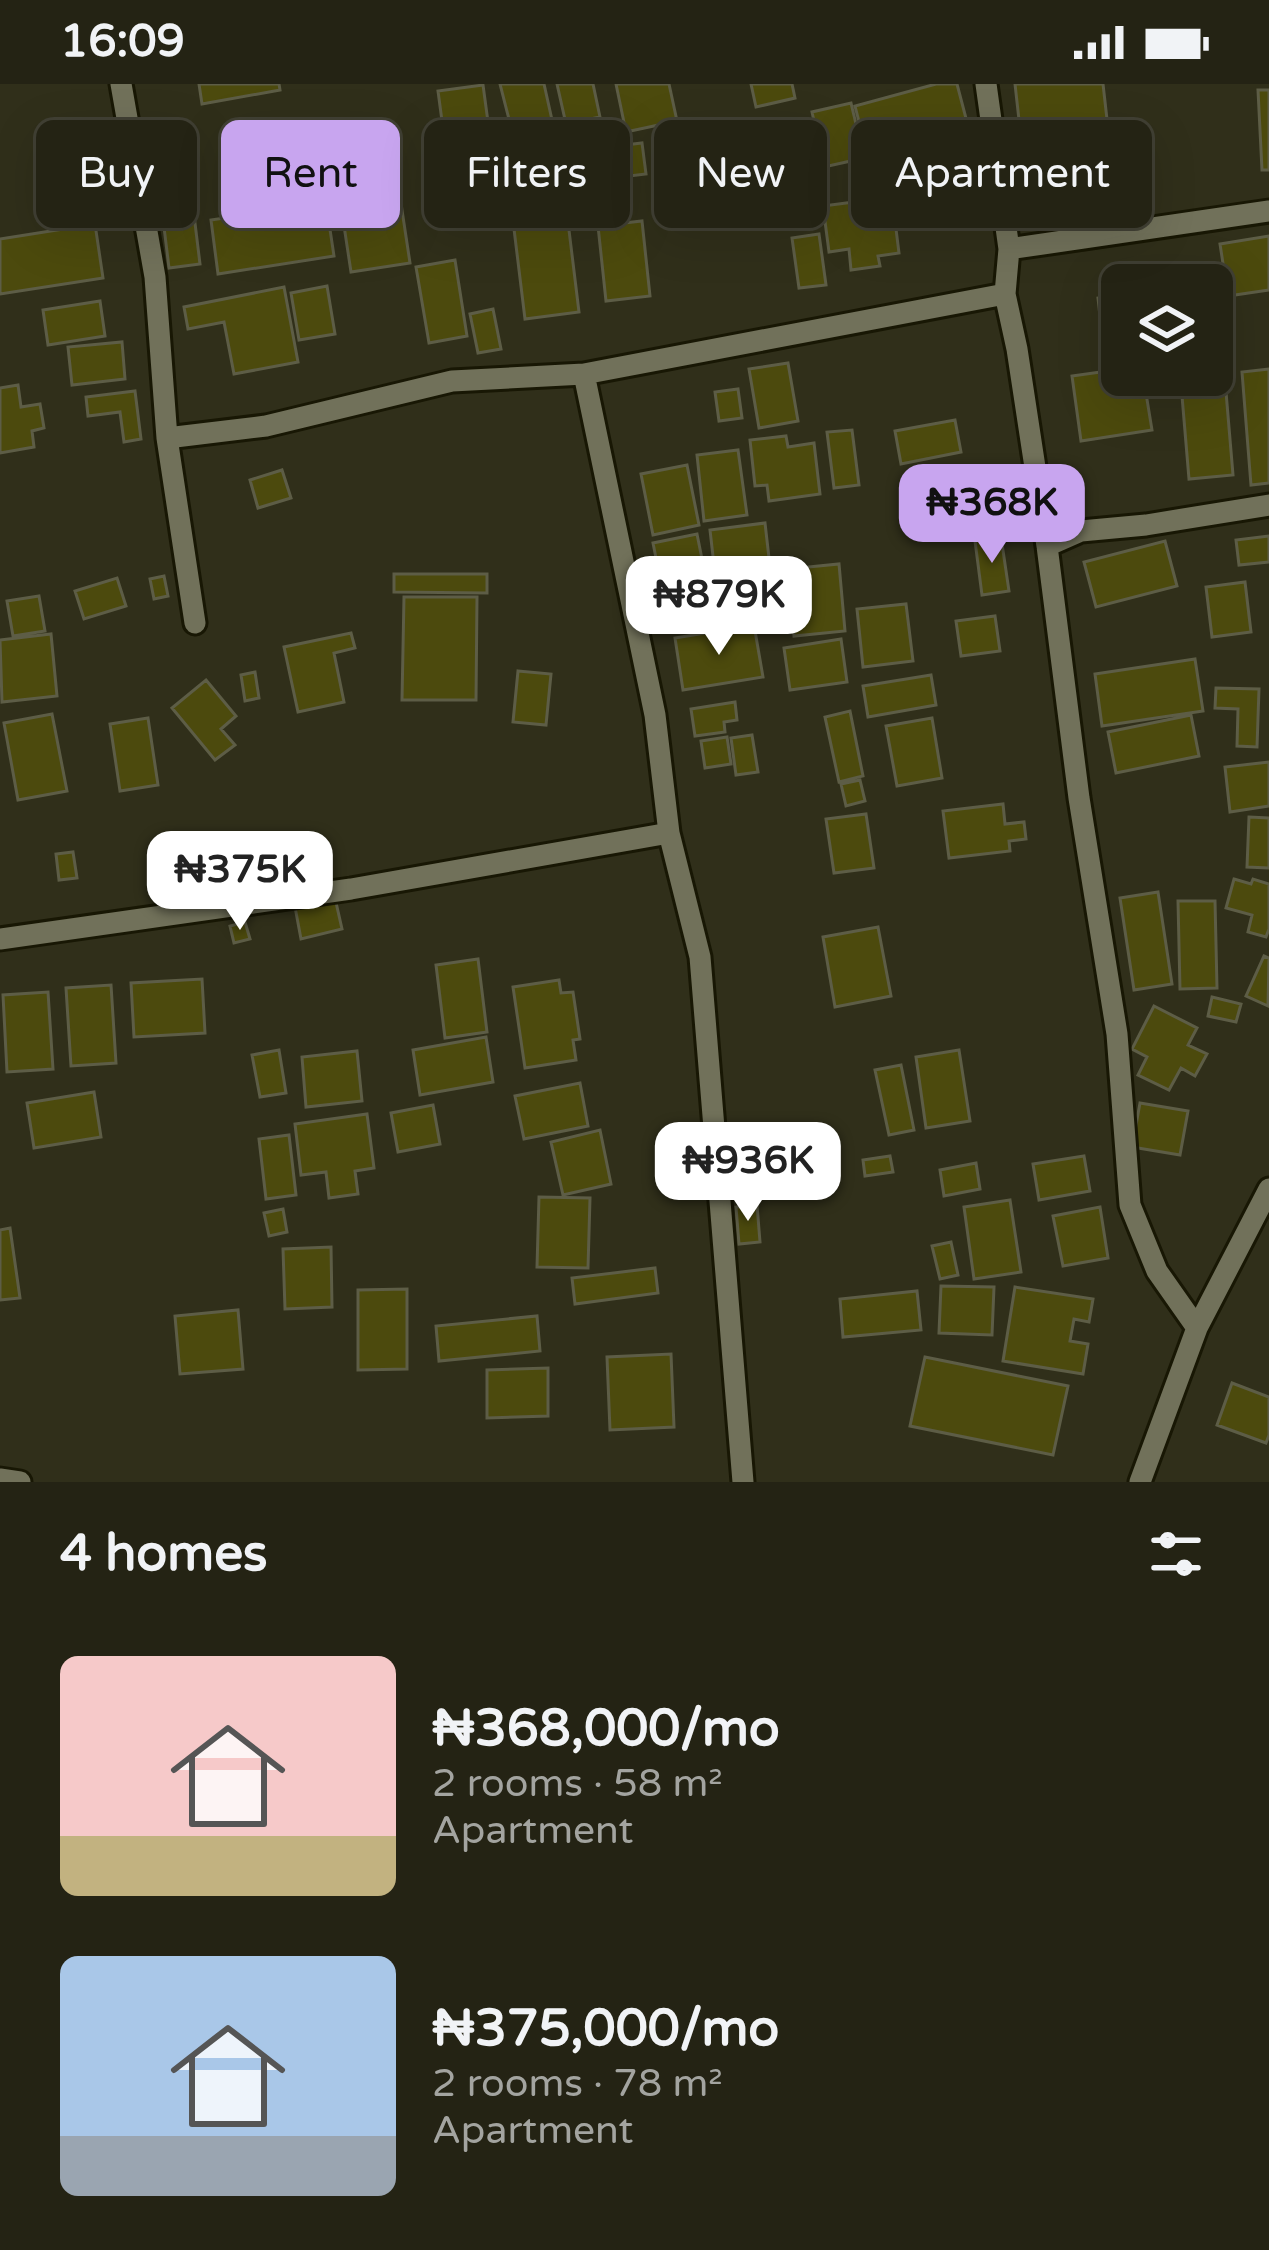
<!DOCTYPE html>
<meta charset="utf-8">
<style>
:root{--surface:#242314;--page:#2c2b1d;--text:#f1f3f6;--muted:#a3a4a0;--line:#414034;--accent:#c8a5ef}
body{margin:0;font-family:"Varela Round",sans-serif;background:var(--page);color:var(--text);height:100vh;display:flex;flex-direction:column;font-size:45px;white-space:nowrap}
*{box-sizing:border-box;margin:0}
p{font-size:39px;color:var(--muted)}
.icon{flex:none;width:66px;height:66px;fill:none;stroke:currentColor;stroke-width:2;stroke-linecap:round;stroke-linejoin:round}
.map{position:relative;height:1398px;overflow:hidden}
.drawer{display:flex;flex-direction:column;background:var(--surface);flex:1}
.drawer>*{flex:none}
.banner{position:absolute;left:36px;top:36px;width:1197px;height:108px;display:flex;gap:24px}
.buttons{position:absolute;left:1101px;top:180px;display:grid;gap:24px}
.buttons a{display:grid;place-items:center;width:132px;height:132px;border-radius:18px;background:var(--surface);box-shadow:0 12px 48px #0002,0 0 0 3px var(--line);font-size:60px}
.price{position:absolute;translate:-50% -102px;padding:0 27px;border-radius:24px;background:#fff;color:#222;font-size:39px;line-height:78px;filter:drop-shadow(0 3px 6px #0008)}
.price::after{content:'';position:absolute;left:50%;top:72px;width:36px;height:27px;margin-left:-18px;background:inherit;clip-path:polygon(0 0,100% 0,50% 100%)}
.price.on{background:var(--accent);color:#111}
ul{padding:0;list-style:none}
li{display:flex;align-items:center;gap:36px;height:300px;padding:0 60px}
li span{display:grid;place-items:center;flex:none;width:336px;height:240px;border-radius:18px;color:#555}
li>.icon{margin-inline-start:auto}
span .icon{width:144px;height:144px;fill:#fffc;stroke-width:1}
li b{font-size:51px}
h2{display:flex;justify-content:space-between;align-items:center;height:144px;padding:0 60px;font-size:51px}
.pill{padding:0 42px;border-radius:18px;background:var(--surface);box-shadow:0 12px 48px #0002,0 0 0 3px var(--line);font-size:42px;line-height:108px}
.pill.on{background:var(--accent);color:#111}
.status{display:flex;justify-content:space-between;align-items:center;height:84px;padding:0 60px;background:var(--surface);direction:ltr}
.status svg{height:33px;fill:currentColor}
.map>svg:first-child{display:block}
.building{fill:#4c4a0d;stroke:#5d5d46;stroke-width:3}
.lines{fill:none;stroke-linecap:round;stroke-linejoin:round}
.minor-casing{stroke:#181704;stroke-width:27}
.minor{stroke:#71715a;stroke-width:21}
</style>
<div class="status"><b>16:09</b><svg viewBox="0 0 49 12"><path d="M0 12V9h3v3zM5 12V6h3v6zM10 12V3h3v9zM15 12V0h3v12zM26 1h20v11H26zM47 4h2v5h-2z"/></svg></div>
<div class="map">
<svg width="1269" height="1398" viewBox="0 0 1269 1398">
<rect width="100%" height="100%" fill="#302f1a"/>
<path class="building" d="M199,0H279L280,6L202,20Z
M500,0H544L554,45L514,55Z
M557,0H593L600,33L566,40Z
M616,0H669L677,37L626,48Z
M751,0H792L795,14L756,23Z
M936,0H957L968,42L867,69L855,22Z
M1015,0H1103L1109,53L1084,57L1085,75L1024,81Z
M483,1L491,60L446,67L438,7Z
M1258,6H1269V86H1262Z
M851,19L864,74L824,83L812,28Z
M765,50L775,113L703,125L693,62Z
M264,54L268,83L249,86L245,56Z
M642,59L646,90L587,97L583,66Z
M1123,60L1127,91L1107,94L1101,63Z
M962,70L970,132L931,137L929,126L916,128L909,77Z
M1046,91L1051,131L1016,135L1011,95Z
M397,93L410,179L351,188L338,102Z
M563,97L579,228L525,235L509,104Z
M1126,98L1127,124L1104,125L1102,99Z
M892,113L899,169L878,172L880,182L851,186L849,165L829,168L823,122Z
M326,119L334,172L218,190L211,136Z
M194,131L200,180L169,184L163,135Z
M642,137L650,212L606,217L598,142Z
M95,140L103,194L0,210V155Z
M819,150L826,201L799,204L792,154Z
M1269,152V206L1228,212L1220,160Z
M455,176L467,252L429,259L416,183Z
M327,202L335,250L299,256L291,209Z
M284,203L298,278L234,290L224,238L188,245L184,223Z
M1122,211V276L1105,278L1098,214Z
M100,217L105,252L48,261L43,226Z
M493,225L501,265L478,269L470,230Z
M122,258L125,295L72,301L68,263Z
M788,279L798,337L759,344L749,285Z
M1122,285V291H1143L1152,346L1081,357L1072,292Z
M1269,285V399L1251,401L1242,288Z
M1225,296L1233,391L1189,395L1181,300Z
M18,301L21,323L40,320L44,344L32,347L34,363L0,369V304Z
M738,305L742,334L719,337L715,308Z
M135,307L141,355L124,358L120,328L88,332L86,313Z
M955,336L961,368L901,380L895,347Z
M852,346L859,401L834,404L827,348Z
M786,352L788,363L814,359L820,410L769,417L767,401L755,402L750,356Z
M738,366L747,431L704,437L697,371Z
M687,381L699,441L653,451L641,390Z
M282,386L291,414L258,424L250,396Z
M765,439L769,474L714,481L710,446Z
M697,450L705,490L661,499L653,459Z
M1269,452V478L1239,481L1236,456Z
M1001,453L1009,507L982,511L975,457Z
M1165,457L1177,502L1096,523L1084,478Z
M839,480L845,547L794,552L788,485Z
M394,490H487V509L394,508Z
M164,492L168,512L154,515L150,495Z
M117,494L126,522L84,535L75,507Z
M1245,498L1251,548L1212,553L1206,503Z
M39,512L45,547L13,552L7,517Z
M404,513H477L476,616H402Z
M906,520L913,577L863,583L857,525Z
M995,532L1000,567L961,572L956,537Z
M754,541L763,593L683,606L675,554Z
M351,549L355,564L334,569L344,618L298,628L284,563Z
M51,550L57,612L2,618L0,556Z
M841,555L847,598L790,606L784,564Z
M1195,575L1203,627L1102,642L1095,590Z
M518,587L551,590L546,641L513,638Z
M255,588L259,614L245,617L241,591Z
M931,591L936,621L868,633L863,602Z
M206,596L236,632L221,645L235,661L215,676L172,624Z
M1216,604L1259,605L1257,663L1237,662L1238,625L1215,624Z
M735,618L737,636L724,638L725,648L695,652L691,625Z
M850,627L863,692L839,698L825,633Z
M52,630L67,707L18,716L4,639Z
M1191,631L1199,672L1116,689L1108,648Z
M148,634L158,701L120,707L110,640Z
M932,634L942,694L897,702L886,642Z
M752,651L758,688L736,691L731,654Z
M727,653L731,680L705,684L701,657Z
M1269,678V722L1230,728L1225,683Z
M860,696L865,717L846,722L841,700Z
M1003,720L1005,740L1024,738L1026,755L1009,757L1010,767L949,774L943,727Z
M866,730L874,784L834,789L826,735Z
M1249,733L1269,734V784L1247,783Z
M73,768L77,794L59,796L56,770Z
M1234,795L1251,800L1253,795L1269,800V845L1266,853L1248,848L1252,831L1226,824Z
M1158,808L1172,900L1134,906L1120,814Z
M335,814L342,845L301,855L295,823Z
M1178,817H1215L1217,904L1180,905Z
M245,838L250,855L234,859L230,842Z
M878,843L891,912L835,923L823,853Z
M1264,872L1269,874L1268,922L1246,912Z
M478,875L487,948L445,954L436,881Z
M202,895L205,949L134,953L131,899Z
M559,896L561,909L573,908L580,955L573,956L576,976L525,984L513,903Z
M111,901L116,979L71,982L66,904Z
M48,908L53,985L7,988L3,911Z
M1212,913L1241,920L1236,938L1208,932Z
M1154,922L1197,944L1188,961L1207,970L1195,992L1181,984L1169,1006L1138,991L1147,973L1132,965Z
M486,953L493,998L420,1011L413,966Z
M279,966L286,1009L260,1013L252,971Z
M959,966L970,1037L926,1044L916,973Z
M357,967L362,1017L306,1023L302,973Z
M901,981L914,1046L889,1051L875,986Z
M580,999L588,1042L524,1055L515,1012Z
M94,1008L101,1053L34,1064L27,1019Z
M1140,1019L1188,1027L1180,1071L1132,1063Z
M433,1021L440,1060L398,1068L391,1029Z
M367,1030L374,1084L355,1087L358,1110L329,1114L326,1088L301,1091L295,1040Z
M600,1046L611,1100L563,1111L551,1058Z
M289,1051L296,1111L266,1115L259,1055Z
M890,1072L893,1088L865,1092L863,1076Z
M1084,1072L1090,1107L1039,1116L1033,1080Z
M976,1079L980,1105L944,1112L940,1086Z
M539,1113L590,1114L588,1184L537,1183Z
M1010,1116L1021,1188L974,1195L964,1123Z
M757,1121L760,1158L739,1160L736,1123Z
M1100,1123L1108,1174L1063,1182L1053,1132Z
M283,1125L287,1148L269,1152L264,1129Z
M10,1144L20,1214L0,1216V1146Z
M951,1158L958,1191L940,1195L932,1162Z
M331,1163L332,1223L285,1225L283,1165Z
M655,1184L658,1209L575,1220L572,1194Z
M941,1202L994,1203L992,1251L939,1249Z
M1015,1203L1093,1215L1089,1238L1074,1235L1070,1257L1088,1260L1083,1290L1003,1277Z
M407,1205V1285L358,1286V1206Z
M917,1207L921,1246L843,1253L840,1215Z
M238,1226L243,1285L180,1290L175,1232Z
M537,1232L540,1267L439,1277L436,1242Z
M671,1270L674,1343L610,1346L607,1273Z
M925,1273L1068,1302L1053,1371L910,1342Z
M548,1284V1332L487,1334V1286Z
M1232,1299L1269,1313V1351L1266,1359L1217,1341Z"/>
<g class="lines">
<g class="minor-casing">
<path id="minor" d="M121,0L155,193L167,354L195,539
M986,0L1009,165L1005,210L1017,265L1047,462L1079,714L1117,950L1130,1121L1157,1187L1197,1244
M1009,165L1269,127
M584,290L655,631L669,749L700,873L743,1398
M167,354L266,342L452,297L584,290L1005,210
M1047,462L1081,447L1146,441L1269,421
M0,855L351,805L669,749
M0,1395L20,1398
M1140,1398L1197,1244L1269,1105"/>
</g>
<use href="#minor" class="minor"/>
</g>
</svg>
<div class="buttons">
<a><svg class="icon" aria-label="layers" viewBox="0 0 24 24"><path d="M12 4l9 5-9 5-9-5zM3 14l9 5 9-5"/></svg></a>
</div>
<b class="price on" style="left:992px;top:482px">₦368K</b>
<b class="price" style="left:719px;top:574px">₦879K</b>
<b class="price" style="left:240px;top:849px">₦375K</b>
<b class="price" style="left:748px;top:1140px">₦936K</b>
<div class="banner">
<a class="pill">Buy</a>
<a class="pill on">Rent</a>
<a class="pill">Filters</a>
<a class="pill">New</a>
<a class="pill">Apartment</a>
</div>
</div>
<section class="drawer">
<h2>4 homes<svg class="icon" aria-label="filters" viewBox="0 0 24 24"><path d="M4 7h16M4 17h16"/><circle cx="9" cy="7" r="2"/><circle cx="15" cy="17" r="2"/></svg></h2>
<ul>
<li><span style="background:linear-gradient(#f6c9c9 75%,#c2b280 0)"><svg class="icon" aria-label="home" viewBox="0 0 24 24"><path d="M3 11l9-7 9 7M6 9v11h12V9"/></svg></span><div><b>₦368,000/mo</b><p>2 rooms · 58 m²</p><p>Apartment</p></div></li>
<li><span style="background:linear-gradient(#a9c7e8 75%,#9aa5b1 0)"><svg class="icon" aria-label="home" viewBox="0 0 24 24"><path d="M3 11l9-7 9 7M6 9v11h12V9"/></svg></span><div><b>₦375,000/mo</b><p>2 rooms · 78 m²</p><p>Apartment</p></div></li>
</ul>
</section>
